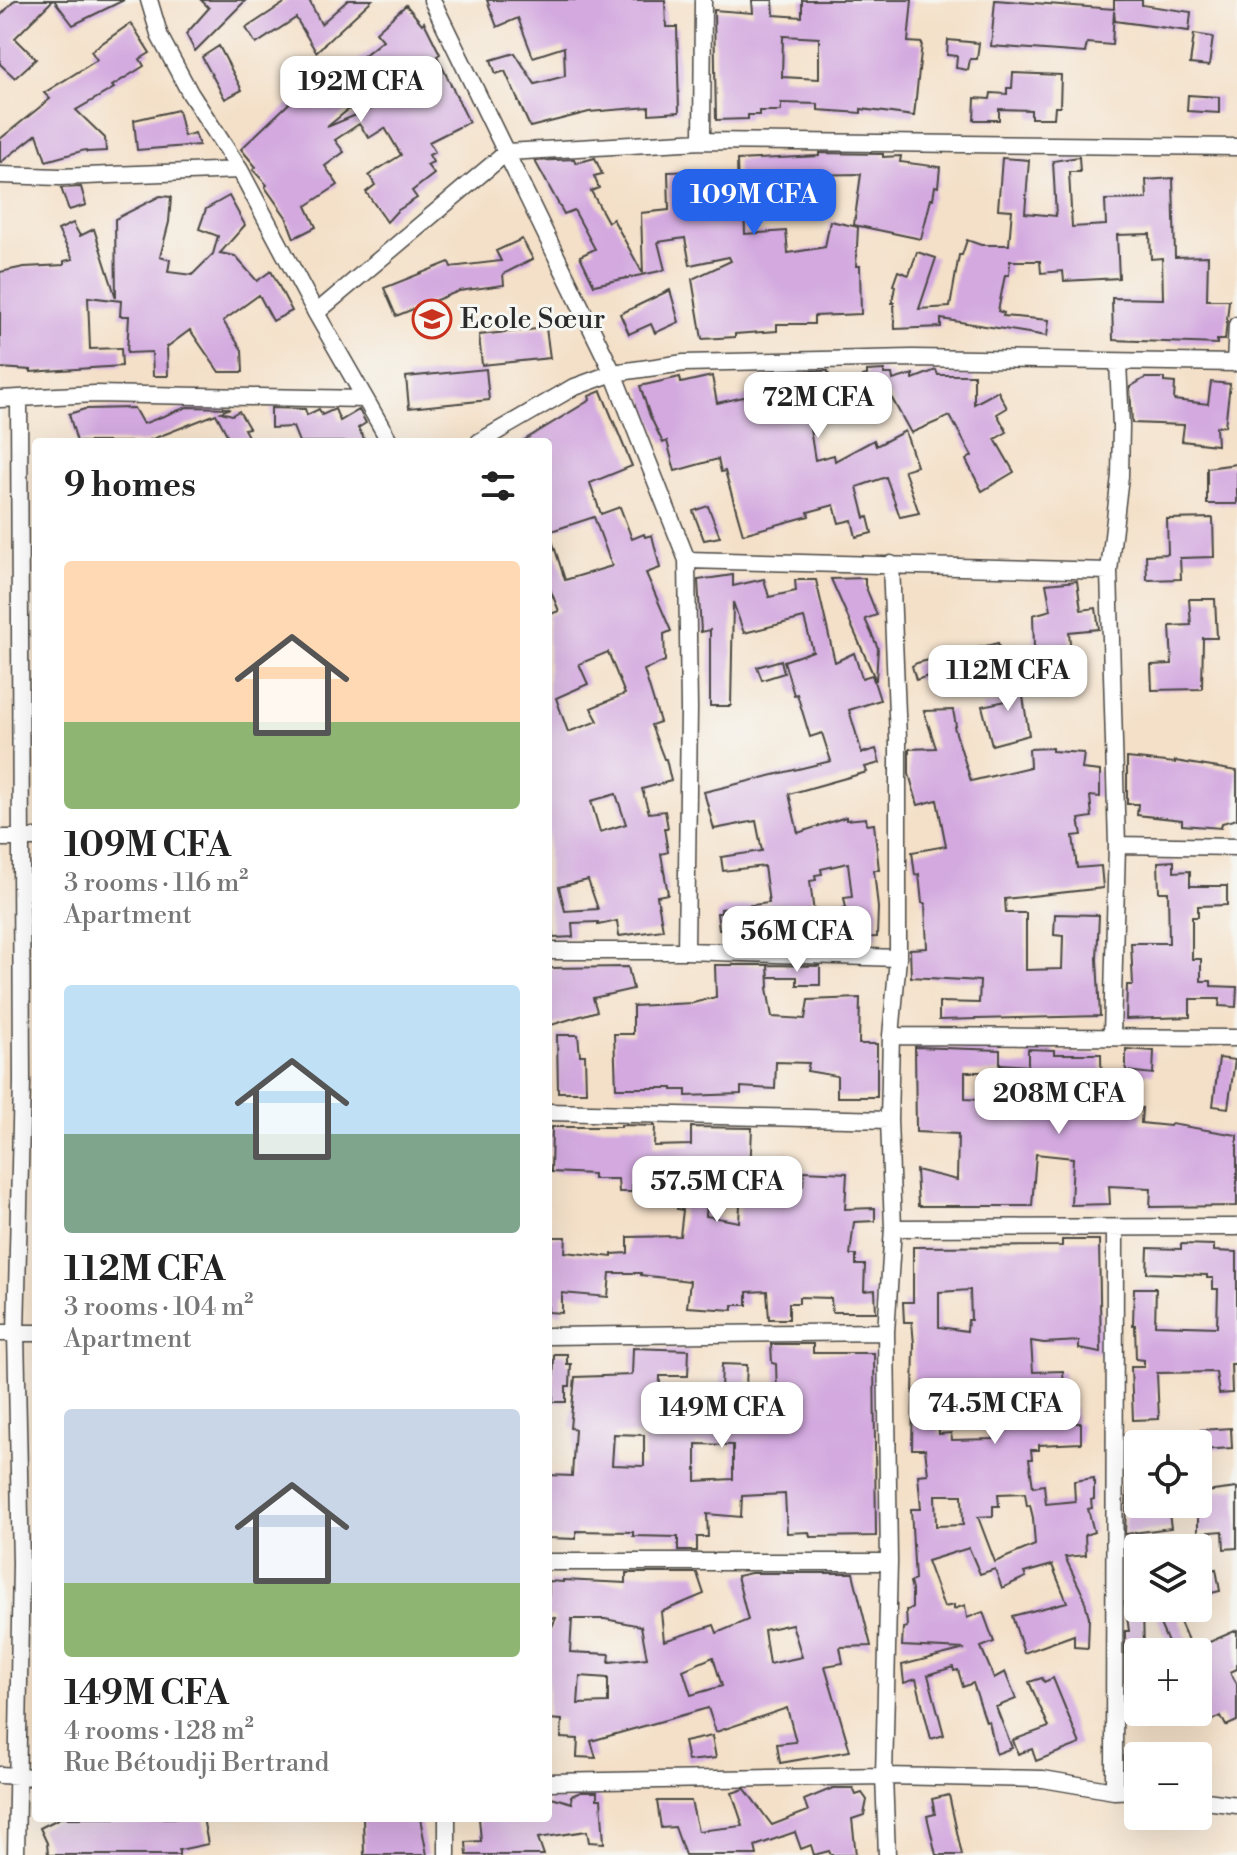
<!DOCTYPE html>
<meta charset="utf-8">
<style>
:root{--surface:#fff;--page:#f6f6f6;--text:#222;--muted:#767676;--accent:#2563eb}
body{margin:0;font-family:"Libre Bodoni",serif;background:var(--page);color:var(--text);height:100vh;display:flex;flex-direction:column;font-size:30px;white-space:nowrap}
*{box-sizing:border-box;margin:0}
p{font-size:26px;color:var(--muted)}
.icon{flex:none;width:44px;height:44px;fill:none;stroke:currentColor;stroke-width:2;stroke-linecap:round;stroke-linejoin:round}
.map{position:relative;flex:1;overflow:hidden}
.side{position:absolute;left:32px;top:438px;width:520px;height:1384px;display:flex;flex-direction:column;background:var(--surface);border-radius:8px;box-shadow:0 8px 32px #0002}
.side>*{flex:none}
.tools{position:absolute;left:1124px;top:1430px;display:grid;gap:16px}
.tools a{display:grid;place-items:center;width:88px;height:88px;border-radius:8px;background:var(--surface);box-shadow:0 8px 32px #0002;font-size:40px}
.price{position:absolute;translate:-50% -68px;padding:0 18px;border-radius:16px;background:#fff;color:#222;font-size:26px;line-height:52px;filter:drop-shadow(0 2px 4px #0008)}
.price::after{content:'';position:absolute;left:50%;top:48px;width:24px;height:18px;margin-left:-12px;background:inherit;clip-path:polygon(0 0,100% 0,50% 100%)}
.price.selected{background:var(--accent);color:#fff}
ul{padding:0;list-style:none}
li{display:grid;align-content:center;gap:16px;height:424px;padding:0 32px}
li span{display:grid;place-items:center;height:248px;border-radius:8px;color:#555}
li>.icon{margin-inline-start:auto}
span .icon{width:144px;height:144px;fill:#fffc;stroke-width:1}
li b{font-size:34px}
h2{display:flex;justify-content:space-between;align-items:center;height:96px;padding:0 32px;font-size:34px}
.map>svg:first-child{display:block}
.building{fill:#d3a9df;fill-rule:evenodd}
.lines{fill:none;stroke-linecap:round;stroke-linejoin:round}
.street-casing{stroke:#494643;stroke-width:19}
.street{stroke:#fff;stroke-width:16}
.labels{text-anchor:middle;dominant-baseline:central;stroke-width:6;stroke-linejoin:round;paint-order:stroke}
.poi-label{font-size:28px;fill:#2b2b2b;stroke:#f6f6f2;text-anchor:start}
</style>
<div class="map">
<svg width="1237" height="1855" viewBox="0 0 1237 1855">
<rect width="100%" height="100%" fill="#f6f6f2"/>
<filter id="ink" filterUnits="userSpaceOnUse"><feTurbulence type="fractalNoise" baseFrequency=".0125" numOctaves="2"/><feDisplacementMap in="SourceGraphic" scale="16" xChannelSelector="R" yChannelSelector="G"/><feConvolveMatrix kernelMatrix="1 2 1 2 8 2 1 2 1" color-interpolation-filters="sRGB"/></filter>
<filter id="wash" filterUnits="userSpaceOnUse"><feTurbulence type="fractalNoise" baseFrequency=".006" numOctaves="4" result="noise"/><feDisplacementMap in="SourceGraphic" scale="32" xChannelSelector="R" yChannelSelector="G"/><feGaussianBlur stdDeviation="1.8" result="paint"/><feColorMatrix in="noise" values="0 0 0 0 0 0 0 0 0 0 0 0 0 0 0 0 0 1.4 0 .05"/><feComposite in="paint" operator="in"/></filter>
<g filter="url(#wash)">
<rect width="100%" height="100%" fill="#f4e0c8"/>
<g id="blocks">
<path class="building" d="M15,0H53L15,38L36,59L15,78L0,64V16Z
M54,0H124L73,25Z
M201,0H246L195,51L186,34L209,8Z
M289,0H309L321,24L348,0H372L316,52L296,18L256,44L246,28Z
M487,0H665L666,27H677L679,112L649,114V107L589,112L530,127L505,71L496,74L491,60L515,53L535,84L565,76L564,47L533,57L518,18L497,27Z
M752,0H773L774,15L802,17V0H912L908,42L922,43L914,116L861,109V113L818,110V104L781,103V111H759V115H748V119L716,120L714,10L753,13ZM783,36L819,38V79L782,77Z
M995,0L1114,9V0H1142V5L1191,12L1189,31L1115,21L1114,11L1112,45L1087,43L1085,53L991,46Z
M406,5L422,24L424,22L440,54L437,56L469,122L429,142L435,152L429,155L433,162L427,165L434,174L412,191L417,198L397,211L387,222L366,192L375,185L369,175L401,155L385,128L369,138L359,124L335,140L344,152L325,166L338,185L306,206L316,227L294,238L286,217L265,187L267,185L253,170L256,167L241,149L301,92L304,95L342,61L347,69L383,40L376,32ZM410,59L424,87L327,127Z
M131,23L150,53L140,59L144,66L112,86L114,88L76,110L105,138L106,151L87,152L85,150L46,161L37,134L0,163V139L50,99L44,93L97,60L91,51Z
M1194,34L1213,37L1209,66L1190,64Z
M948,40L979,43L977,59H970L968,70L956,68L957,56L947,55Z
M219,46L242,90L225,99L202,57Z
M1013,73L1061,75L1060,107H1055L1054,118H1031V110L999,109V120H974L975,98L990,99L991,93L1007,94V88H1012Z
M1188,95L1219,97V113L1187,111Z
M178,110L184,136L195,133L199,145L137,150L134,120Z
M819,153L883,154V157L901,156L900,162L940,167L938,187L935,186L933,199H931L921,239L854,225L861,174L801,175L800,203L744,204L745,234L786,231L788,253L825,247L830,221L858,227L856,266H860L861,314L814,316V324H777V331L735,334V337L702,339L692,279L731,261L729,257L690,265L685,238L658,242L665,270L594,285L580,256L595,249L574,210L564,214L535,161L574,159L576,163L595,158L602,174L594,176L599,188L591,191L608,222L613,219L643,274L641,213L669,210L668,172L696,171V197L738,196L737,160L819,156Z
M1079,157L1080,172H1069L1072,227L1106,225L1105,200L1147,199L1146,180L1173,178L1175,257L1208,256L1207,300H1229L1225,340H1217V344L1113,340L1112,298L1163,299L1162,258L1151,259L1150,234L1117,235L1119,278L1064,281L1063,271L1041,273L1040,261H1010L1009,275H1005L998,311L1004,313L1003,316L1049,320L1047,336L941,319V327L895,329L894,303H892L895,286L893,285L898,271L909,275L917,252L936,258L919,309L950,307L959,255H962L967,240L981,245H1009L1012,210L998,209L1002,158L1029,160L1025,213L1056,216L1053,161Z
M81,187L86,205L69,210L61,188Z
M160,196L171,197L169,222L160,257L170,260L168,272L192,275L213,254L218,236L199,229L206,209L229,196L245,225L220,253L235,256L257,281L271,271L292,311L273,321L259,295L223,321L242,350L243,372H219L190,330L167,347L168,376H153L152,352L127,353L129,316H120L121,301L88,297L90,349L121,348L122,366L31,372V370L0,368V272L24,267L64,265V261L73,259L58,230L73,223L80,236L94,229L116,298L115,219Z
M522,239L533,259L503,274L504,285L459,291L396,316L384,288L449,262L451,267L501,261L496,251Z
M670,290L679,322L655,333L651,324L629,334L620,314Z
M546,328L550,358L482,365L479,335Z
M486,369L489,400L409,408L406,377Z
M884,370V374H892L893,380L913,374V379L936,370L938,375H974V404L998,391L1007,408L997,414L1007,432L995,439L1014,472L982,491L966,460L972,456L950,416L911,433L890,395L820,412L821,422L809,423L815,460L834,455L835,461L874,440L876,446L905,431L917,466L904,470L919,513L900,517L886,477L857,487L865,518L868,517L872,533L856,537L852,520L839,523L834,505L808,512L809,516L743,534L725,471L721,472L718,459L675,471L667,441L663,443L650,416L640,386L680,377L681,383L712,376L717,403L757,394L754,380L791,373V376L809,371H828L831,385L863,379L862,376L867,375V371Z
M1145,378H1164V382L1175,383L1174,400L1208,404L1211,382L1230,384L1225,426L1216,427L1217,445L1182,441L1184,425L1132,423L1130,387Z
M601,391L632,466L590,483L601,514L620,507L632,539L644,534L645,537L652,535L660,568L646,573L671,631L664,634L665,661L644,670L660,722L651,725L664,759H666L671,781L642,789L649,813L665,811L668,828H664L668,852L661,854L668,894L657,896L663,930L619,936L617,921L598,925V922L572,923L573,937L553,938L548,890V615L559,611L548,584V538L551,537L565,580L612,566L594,517L548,532V442H521L590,400L589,396ZM608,652L625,694L591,708L598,721L568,732L556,698L588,684L579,664ZM616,794L626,824L600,832L591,801ZM588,880L598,909L565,911L559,887Z
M187,407L230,408L221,412L232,415L239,411L249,428L244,429L251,442H231L216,414L145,442H77L69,414L85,409L134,408L143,424Z
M271,408L305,409L307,415L319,409L322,415L335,409L340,421L359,410L366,423L358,428L366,442H299L293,427L271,428Z
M1237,464V504H1207V468Z
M708,506L720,537L704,540L693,511Z
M1213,518L1214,557L1180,558L1181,579L1147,580L1146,555L1168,554L1167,519Z
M733,575V586L764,579L769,597L796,591L795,580H816L835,662L854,653L862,678L872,675L880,700L849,710L862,753L876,749L880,763L865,767L867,772L789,794L798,833L846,817V820L866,818L867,825L874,824L879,870H874L878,908L877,937L848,938V934L808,939L806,925L777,928L778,935L760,936V927L719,930L717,913H721V909L769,903L764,866L723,871L721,857L762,851L756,821L714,829L704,792L831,761L822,733L810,737L797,694L794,695L784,661L813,651L804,618L744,633L733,602L731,706H710V630L701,632L698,580ZM848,863L852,897L844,898L846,908L814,913L810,881L816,880L815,875L822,874L821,869Z
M865,578V585L877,615L865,619L878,648L876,681L831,579Z
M1077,581L1081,610L1096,608L1099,629L1069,632L1073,676L1035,678L1033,615L1051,610L1046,584Z
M1189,599H1215L1217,638H1203L1202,689L1152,690L1151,665L1172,664L1170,626L1191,625Z
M998,643L1001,661L968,667V669L935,678L934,674L916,680L912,666L917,663Z
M781,660L784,673L762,680L757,667Z
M1019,671L1029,735L992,745L982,706L1006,701L1002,674Z
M953,710L956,726L954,727L971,781L1030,767L1029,749L1052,748V751L1084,753L1082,769L1100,771V797L1090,796L1092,817L1079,819L1082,835L1073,836L1077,868L1101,866L1103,888L1005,899L1006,913H1026V970L1062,969L1063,936L1054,935L1055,914L1099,915L1097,959L1100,1016L939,1020V1002L979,1003L980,981L911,977L910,949L927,948L925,903H922L919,874L915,875L912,852L946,846L937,800L918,805L909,774V749L936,748L924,711Z
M1127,758L1175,763V761L1237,771V819L1222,823L1221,828L1182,825V820L1137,815L1138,804H1127Z
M1174,861V872L1190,871V886H1227V905L1198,906V917H1192V959H1201V981H1211V986L1237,987L1236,1007L1219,1006L1220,999H1190V1017L1126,1019L1127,985H1133L1131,943H1169L1168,892H1159L1158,862Z
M715,965H768L769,987L767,988L772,1017L805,1019L808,1000L860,998L859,1044H877V1097H837V1076L807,1071L809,1063L776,1062L775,1089L741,1087V1094L686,1096V1090H672V1088H616L614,1034H633V1006L693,1003L716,997Z
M768,965L820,966V985H797V977H769Z
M628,967L633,989L593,998L597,1011L548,1026V968Z
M557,1035H578L580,1055H585L586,1092H558Z
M915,1047L1000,1050V1072H965V1099L998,1101L1002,1064L1028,1066V1049L1054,1050V1054H1101L1102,1113H1126V1106L1142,1108L1141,1123L1170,1126L1171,1124L1237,1135V1206L1150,1207L1151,1188L1109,1186L1110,1204L1071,1205L1073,1158L1036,1154L1032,1206H918L916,1170L957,1180L958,1134L916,1132Z
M1126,1049L1154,1051L1153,1074L1126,1071Z
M1219,1058L1235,1060L1228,1108L1213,1106Z
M621,1125L655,1126L654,1146L691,1145V1127L752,1128L750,1174L776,1176L775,1185L803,1186L804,1171L847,1173L845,1209L875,1208V1221L854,1222L850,1255H856V1265H865L864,1291L875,1290L876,1312H832L831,1298L799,1297V1303H789V1319H769L767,1291L747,1292V1305H733V1310L687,1307L690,1281L641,1275V1273H610L608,1297L562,1293V1313L548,1312V1237H566L565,1252L612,1257V1254L628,1253V1237L680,1236L683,1210L677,1209L680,1179L632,1178V1192H619L618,1179H593V1174L551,1172L552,1127H621ZM708,1183L738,1184V1187H741L739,1222L706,1216Z
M1062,1240H1099L1101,1353L1079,1349V1341L1044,1343L1031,1341L1033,1372L1063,1371L1065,1408H1075L1076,1423H1081V1443L1039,1445V1450H1031L1032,1459H1029L1033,1487L1044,1485L1046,1504L1075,1501L1074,1481L1094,1478V1499L1091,1500L1092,1508L1088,1509L1094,1532L1085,1535L1086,1555L1065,1557L1083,1595L1089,1617L1088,1648L1074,1647V1635L1024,1653L1012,1616L1067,1602L1052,1565L1024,1573L1026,1577L1002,1588L995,1569L980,1574L969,1548L927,1561L944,1607L954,1605V1609L965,1605L967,1618L983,1612L994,1642L981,1647L994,1678L1005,1672L1016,1699L996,1707L1012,1748L996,1754L989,1721L986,1722L973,1683L963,1687L958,1670L954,1671L953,1667L928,1675L944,1735L931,1739L916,1679L904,1683L902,1665L965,1649L902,1646L903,1628L907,1627L906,1610L912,1609V1590L910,1582L915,1580L911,1509H921L918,1475L928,1474L925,1449H912L914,1344L912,1322H904L903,1302H913V1247L1062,1246ZM970,1290L971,1320H968L967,1331L939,1327V1292ZM942,1387L990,1391L994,1439L952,1440L951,1433L939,1434L938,1400H943ZM1025,1493L1027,1506L1030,1505L1033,1518L1035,1545L995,1562L978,1517L993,1516V1506H999L998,1494ZM935,1495H962L963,1525L936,1526Z
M1181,1244L1214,1245V1251L1237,1252V1364H1231L1232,1393L1219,1394L1216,1372L1157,1373L1159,1419L1133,1420L1131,1367H1144V1360L1136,1359L1135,1325H1133L1134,1288H1156L1155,1325L1217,1327L1218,1289H1213V1278H1207V1275L1147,1273L1148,1248L1181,1249Z
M771,1344H813V1353H874L876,1536L810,1537L809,1532L787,1533L785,1494L742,1496L741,1517L707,1514L708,1537H697V1551H678V1537L633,1536V1532L576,1531V1539L548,1538V1475L572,1476L575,1429L570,1428L575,1377L632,1375L633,1348L689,1350L688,1376H660L659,1414L720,1415L722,1364L747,1365L745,1408L774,1407L773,1395H777L776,1364L772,1363ZM614,1434L644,1435V1466L612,1465ZM696,1444L733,1445V1479L696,1481Z
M554,1354H567V1364H571L570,1386H566V1402H553Z
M1231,1428L1232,1448L1201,1450L1200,1430Z
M1127,1480L1138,1481V1510L1168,1506L1171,1528L1125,1534Z
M1237,1488V1548L1224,1549L1223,1531L1198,1533V1493Z
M1216,1569L1220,1591L1198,1596V1572Z
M626,1573H697L704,1594L661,1612L664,1641L714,1625L717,1633L748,1620L737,1576L751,1573H853L871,1646L840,1647L843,1663L825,1666L850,1751L780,1763L777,1744L796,1742L787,1708L716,1732L708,1708L591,1741L596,1758L577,1757L578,1739L561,1738L562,1720L548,1719V1635L556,1618L548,1617L549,1581L563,1582V1580L626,1583ZM572,1619H605L641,1626L647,1658L609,1662L610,1654L570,1652ZM792,1624L802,1657L769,1664L764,1630ZM713,1657L722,1686L691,1695L683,1670ZM580,1676L608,1678V1703L578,1704Z
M1138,1598V1608H1143L1144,1652H1138V1681L1125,1682V1631H1129L1125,1602Z
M1153,1608H1174L1193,1652H1172Z
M1237,1630V1669L1230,1672L1237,1684V1721L1226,1726L1221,1716L1207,1723L1198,1701V1647Z
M1042,1678L1044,1682L1053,1678L1080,1744L1036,1761L1032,1749L1018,1754L1013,1740L1049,1727L1029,1682Z
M712,1736L716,1758L688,1761L684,1742Z
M833,1788H853L856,1795L862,1793L867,1800L864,1815L852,1819L856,1855H831L829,1851L814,1855L811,1845L801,1849L795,1832L755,1846L757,1855H685L675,1827L661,1828L657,1801H691L698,1831L743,1826L732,1793L741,1790L745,1789L772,1825L808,1811L804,1800Z
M581,1792H597V1799H601L604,1843L589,1842L587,1831L538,1838L544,1855H467L466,1842L481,1841L479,1818H548V1796L572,1803L571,1796Z
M949,1795L962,1855H936L927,1816L935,1814L932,1799Z
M60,1818H203L208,1844L179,1850V1855H48L47,1843L40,1828Z
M363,1818H420L427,1855H364Z"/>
</g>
</g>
<g filter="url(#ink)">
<use href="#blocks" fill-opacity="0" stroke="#494643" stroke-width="2"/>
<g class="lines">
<g class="street-casing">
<path id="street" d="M149,0L160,37L190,93L240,170L316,313L390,442
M432,0L613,373L687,560L689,709L686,951
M702,141L703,0
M0,175L60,177L240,170
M316,313L507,152L702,141L1237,147
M1235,363L1237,325
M0,399L95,394L365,399
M479,442L572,388L613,373L684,363L912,358L1237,363
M687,560L1109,571
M0,838H36
M1117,845L1237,847
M548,951H686L898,958
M891,1036L1237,1038
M1112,1036L1117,845L1109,571L1120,476L1121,426L1118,362
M548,1112L889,1120
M893,1228L1237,1227
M0,1333H36
M548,1336L886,1332
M548,1562H889
M0,1775L36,1777
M548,1782L884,1776L1043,1779L1114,1791L1138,1790
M1114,1791L1115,1228
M1198,1800L1237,1805
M16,1855L21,1563L16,1333L22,1082L19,398
M447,1855V1818
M887,1855L884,1776L889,1562L886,1332L893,1228L889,1120L891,1036L898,958V739L891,564"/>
</g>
<use href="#street" class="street"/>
</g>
</g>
<defs>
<g id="school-ring" transform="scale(2)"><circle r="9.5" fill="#f6f6f2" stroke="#c8321e" stroke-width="1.5"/><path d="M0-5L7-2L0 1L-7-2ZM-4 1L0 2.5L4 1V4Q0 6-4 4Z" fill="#c8321e"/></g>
</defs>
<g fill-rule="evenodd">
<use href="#school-ring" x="432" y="319"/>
</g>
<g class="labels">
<g class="poi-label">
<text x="460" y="319">Ecole Sœur</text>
</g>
</g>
</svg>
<div class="tools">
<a><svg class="icon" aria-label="locate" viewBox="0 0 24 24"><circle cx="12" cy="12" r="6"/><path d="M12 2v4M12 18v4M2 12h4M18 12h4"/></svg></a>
<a><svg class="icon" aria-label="layers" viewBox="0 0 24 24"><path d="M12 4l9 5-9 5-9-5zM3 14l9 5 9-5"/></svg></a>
<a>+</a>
<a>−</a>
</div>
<b class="price" style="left:361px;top:124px">192M CFA</b>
<b class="price selected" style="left:754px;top:237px">109M CFA</b>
<b class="price" style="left:818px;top:440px">72M CFA</b>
<b class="price" style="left:1008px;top:713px">112M CFA</b>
<b class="price" style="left:797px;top:974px">56M CFA</b>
<b class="price" style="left:1059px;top:1136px">208M CFA</b>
<b class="price" style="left:717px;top:1224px">57.5M CFA</b>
<b class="price" style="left:995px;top:1446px">74.5M CFA</b>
<b class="price" style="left:722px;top:1450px">149M CFA</b>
<section class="side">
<h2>9 homes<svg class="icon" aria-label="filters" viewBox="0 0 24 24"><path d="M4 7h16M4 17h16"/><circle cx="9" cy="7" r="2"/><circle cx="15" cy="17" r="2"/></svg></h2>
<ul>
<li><span style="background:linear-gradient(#ffd9b3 65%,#8fb573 0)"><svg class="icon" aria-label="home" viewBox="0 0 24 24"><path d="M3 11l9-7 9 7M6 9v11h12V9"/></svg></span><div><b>109M CFA</b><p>3 rooms · 116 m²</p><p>Apartment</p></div></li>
<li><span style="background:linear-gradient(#bfe0f5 60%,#7fa58c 0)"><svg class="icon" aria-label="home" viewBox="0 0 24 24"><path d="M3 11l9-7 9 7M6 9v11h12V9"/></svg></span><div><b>112M CFA</b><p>3 rooms · 104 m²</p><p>Apartment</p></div></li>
<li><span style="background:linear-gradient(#c9d6e8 70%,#8fb573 0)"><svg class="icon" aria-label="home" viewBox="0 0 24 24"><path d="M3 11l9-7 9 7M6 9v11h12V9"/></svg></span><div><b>149M CFA</b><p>4 rooms · 128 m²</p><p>Rue Bétoudji Bertrand</p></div></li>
</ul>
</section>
</div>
